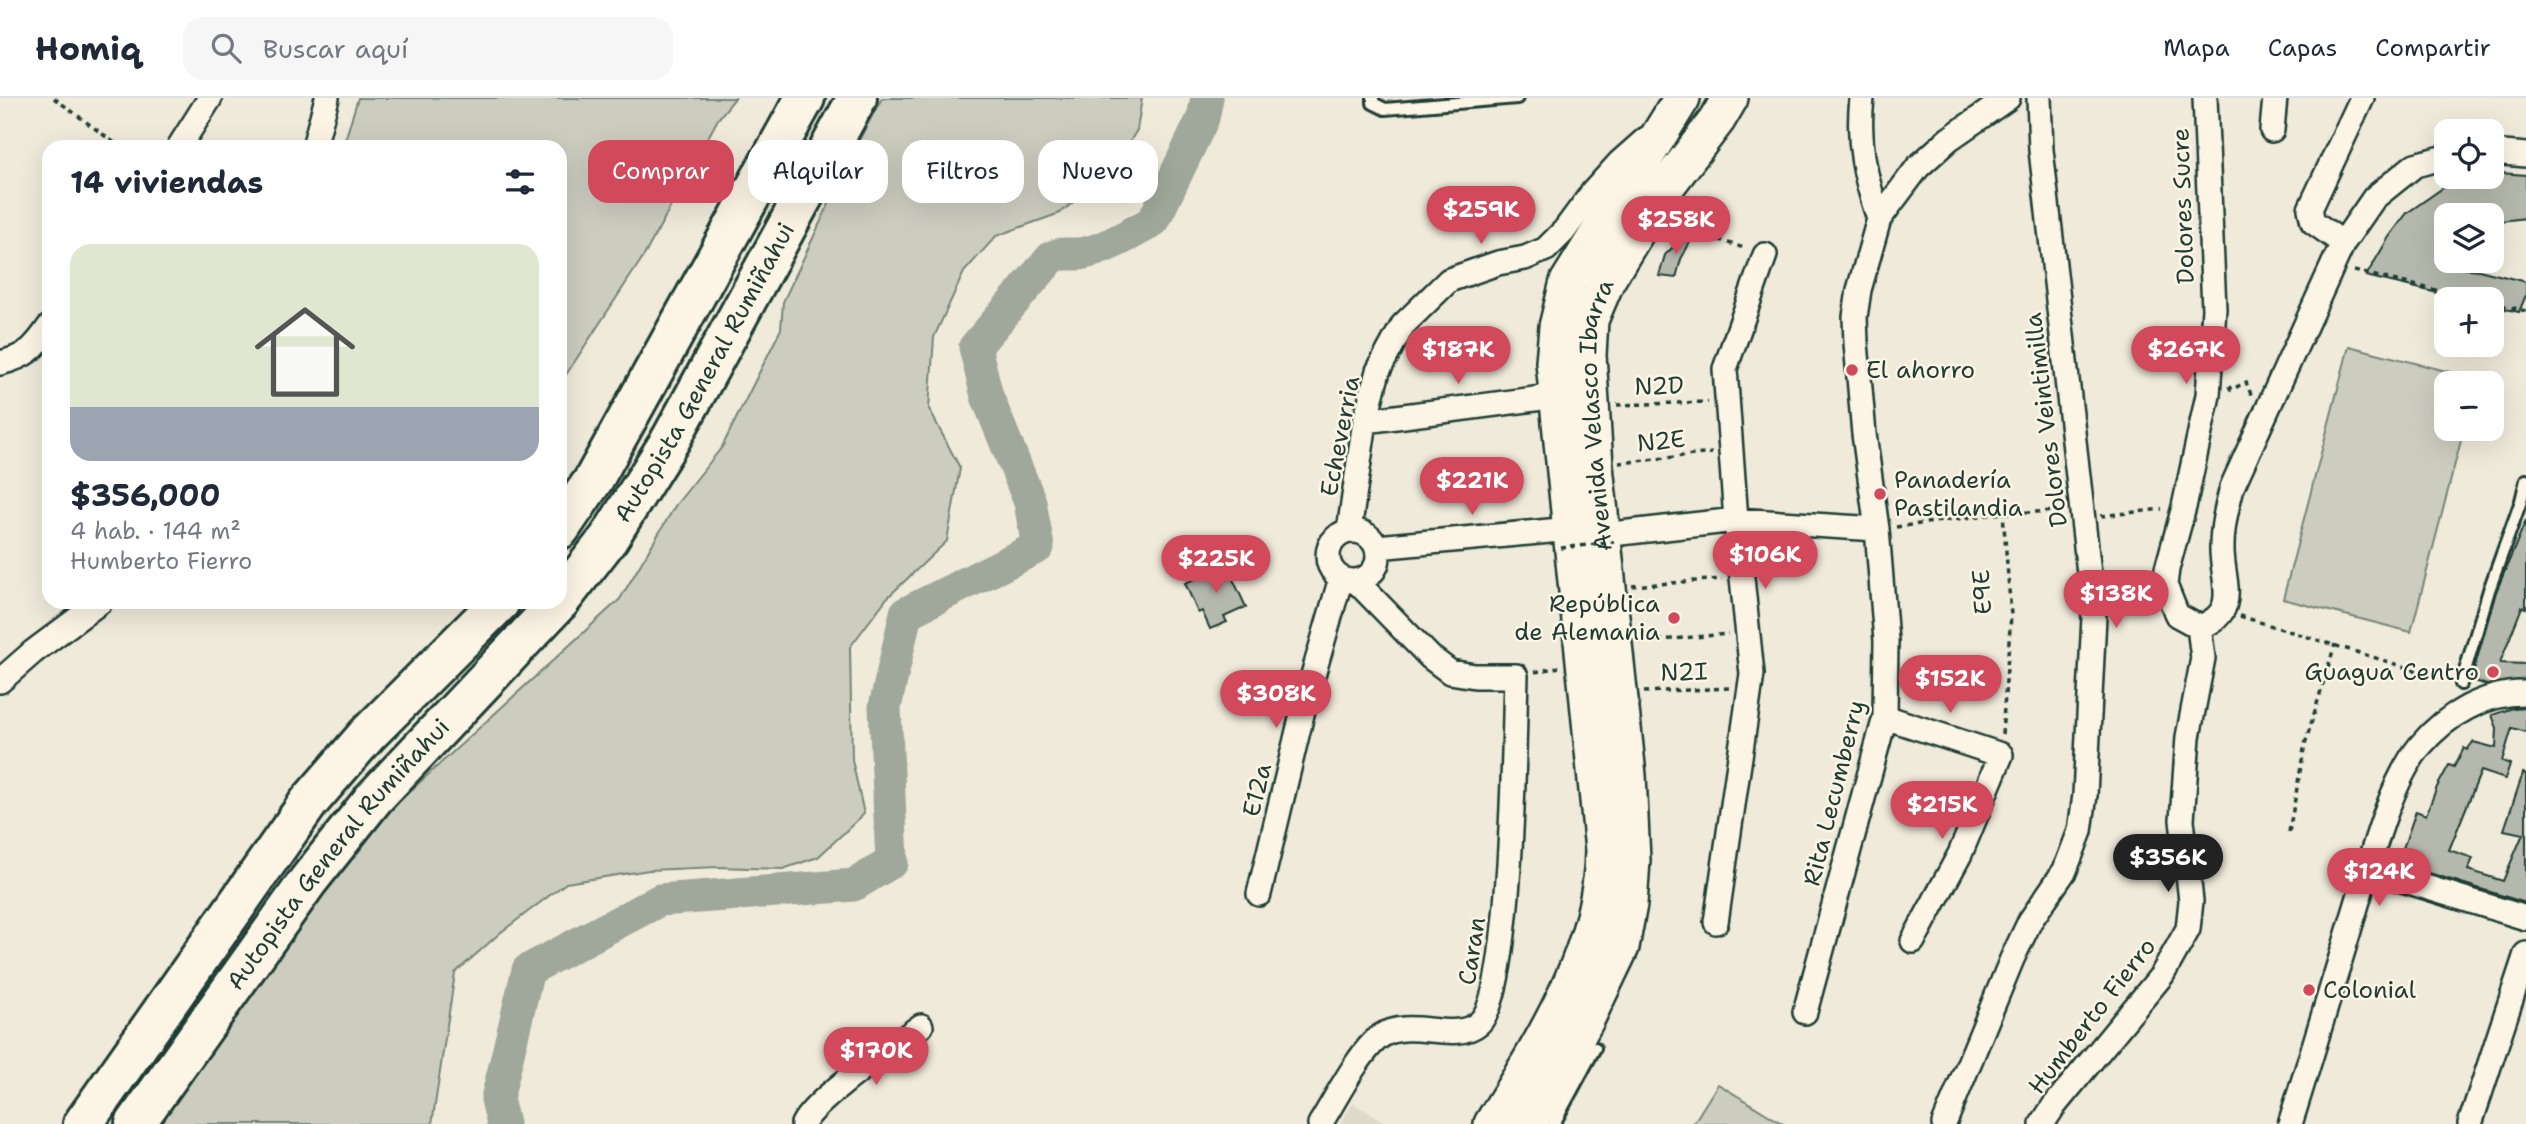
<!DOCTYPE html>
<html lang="es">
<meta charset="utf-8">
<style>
:root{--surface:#fff;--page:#f6f6f7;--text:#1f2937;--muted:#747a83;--line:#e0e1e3;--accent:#d1495b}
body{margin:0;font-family:"Shantell Sans",sans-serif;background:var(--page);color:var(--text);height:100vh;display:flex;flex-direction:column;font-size:26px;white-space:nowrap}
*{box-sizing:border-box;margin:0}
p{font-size:23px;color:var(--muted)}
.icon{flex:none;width:38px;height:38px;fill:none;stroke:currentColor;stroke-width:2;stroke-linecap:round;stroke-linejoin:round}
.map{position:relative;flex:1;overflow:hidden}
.side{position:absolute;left:42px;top:42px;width:525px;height:469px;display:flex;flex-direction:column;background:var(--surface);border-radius:21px;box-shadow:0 7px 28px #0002}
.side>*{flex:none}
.banner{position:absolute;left:588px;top:42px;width:665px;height:63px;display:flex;gap:14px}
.controls{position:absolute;left:2434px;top:21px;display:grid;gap:14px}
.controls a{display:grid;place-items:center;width:70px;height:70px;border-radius:14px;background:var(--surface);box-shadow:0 7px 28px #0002;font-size:35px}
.price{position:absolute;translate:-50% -60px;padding:0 16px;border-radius:24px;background:var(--accent);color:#fff;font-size:23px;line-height:46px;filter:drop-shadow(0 2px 4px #0008)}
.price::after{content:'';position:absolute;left:50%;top:42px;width:21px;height:16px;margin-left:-10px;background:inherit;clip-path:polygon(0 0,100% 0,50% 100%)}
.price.on{background:#222;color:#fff}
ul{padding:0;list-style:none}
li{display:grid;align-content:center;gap:14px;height:371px;padding:0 28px}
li+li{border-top:2px solid var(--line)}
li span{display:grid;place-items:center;height:217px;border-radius:21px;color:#555}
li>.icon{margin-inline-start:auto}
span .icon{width:126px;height:126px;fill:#fffc;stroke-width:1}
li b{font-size:30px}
h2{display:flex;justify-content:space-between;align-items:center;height:84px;padding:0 28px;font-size:30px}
.tag{padding:0 24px;border-radius:21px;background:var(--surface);box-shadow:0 7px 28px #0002;font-size:24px;line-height:63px}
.tag.on{background:var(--accent);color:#fff}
header{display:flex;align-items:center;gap:42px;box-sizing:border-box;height:98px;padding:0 35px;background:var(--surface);border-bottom:2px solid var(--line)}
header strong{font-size:33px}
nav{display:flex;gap:38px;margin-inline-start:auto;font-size:24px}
.search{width:490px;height:63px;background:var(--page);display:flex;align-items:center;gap:18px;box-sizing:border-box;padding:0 24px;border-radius:21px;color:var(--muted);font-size:26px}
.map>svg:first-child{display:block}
.built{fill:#dedbcc}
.green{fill:#cccdbf;stroke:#76857a;stroke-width:2}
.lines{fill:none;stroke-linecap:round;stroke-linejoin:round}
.river{stroke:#9fa89a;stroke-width:33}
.building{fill:#b5b9ad;stroke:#1f3d34;stroke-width:2}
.lane-casing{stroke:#1f3d34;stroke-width:16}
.street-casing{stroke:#1f3d34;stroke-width:28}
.primary-casing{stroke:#1f3d34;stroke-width:40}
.highway-casing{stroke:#1f3d34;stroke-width:44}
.path{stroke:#1f3d34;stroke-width:3.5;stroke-dasharray:5 5;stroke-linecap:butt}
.lane{stroke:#fcf5e5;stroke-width:10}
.street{stroke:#fcf5e5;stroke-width:23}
.primary{stroke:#fcf5e5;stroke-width:35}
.highway{stroke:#fcf5e5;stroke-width:38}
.path-bridge{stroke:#1f3d34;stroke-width:3.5;stroke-dasharray:5 5;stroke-linecap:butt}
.poi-dot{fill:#d1495b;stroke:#fcf5e5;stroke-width:2.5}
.labels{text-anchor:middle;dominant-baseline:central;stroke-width:5;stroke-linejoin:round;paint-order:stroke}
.street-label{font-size:24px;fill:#1f3d34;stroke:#fcf5e5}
.poi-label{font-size:24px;fill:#1f3d34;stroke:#fcf5e5;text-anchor:start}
</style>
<header>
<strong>Homiq</strong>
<div class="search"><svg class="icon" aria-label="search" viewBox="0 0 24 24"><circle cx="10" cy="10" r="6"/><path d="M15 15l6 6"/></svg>Buscar aquí</div>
<nav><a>Mapa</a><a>Capas</a><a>Compartir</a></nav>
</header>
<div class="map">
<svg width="2526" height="1026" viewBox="0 0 2526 1026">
<rect width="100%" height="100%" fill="#efeada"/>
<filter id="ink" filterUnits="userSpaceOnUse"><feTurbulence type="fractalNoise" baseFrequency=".0143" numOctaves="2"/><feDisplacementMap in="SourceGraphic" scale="14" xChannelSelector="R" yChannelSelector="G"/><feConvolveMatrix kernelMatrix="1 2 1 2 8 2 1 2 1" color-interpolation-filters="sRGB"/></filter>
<g filter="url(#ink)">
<path class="built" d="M1353,1005L1388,1026H1340Z"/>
<path class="green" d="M358,0H735L718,21L645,156L560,286V49H343Z
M882,0H1142L1137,32L1113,71L1060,115L996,138L964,174L934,239L929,311L960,370L947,443L887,500L850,549L852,662L864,716L818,759L783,771L718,769L649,772L566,785L500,835L455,875L432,1026H158L360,739L620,501L675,408L722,349L781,231L783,204L858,44Z
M2349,248L2477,281L2476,285H2446V331H2464L2411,534L2283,501Z
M1718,986L1783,1026H1693Z"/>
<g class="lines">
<path class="river" d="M503,1026L497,1001L528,872L660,802L854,787L892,764L885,609L906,515L1038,449L1030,404L987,298L975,249L1052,159C1063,153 1074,158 1085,155C1107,150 1128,137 1147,127L1154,122L1203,20L1207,0"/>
</g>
<path class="building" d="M2500,75L2526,77V120L2492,124V117H2446V163H2452L2450,169L2479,172L2526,184V197L2519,214L2492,208V201H2463L2366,178L2389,139L2407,115L2443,90L2477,79H2492V76Z
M1693,129L1697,131L1681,161L1676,180L1659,178L1665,157Z
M2526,422V510L2522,509L2500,565L2526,566V581L2487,587L2471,582L2496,494Z
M1225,464L1246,509L1224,519L1227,524L1210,531L1202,513L1198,515L1185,485L1209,475L1208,472Z
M2526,609V634L2512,630L2502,663L2510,666L2505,681L2481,673L2449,752L2473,760L2468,772L2503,783L2523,736L2504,732L2523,675L2526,676V805L2413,770L2402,765L2400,759L2416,713L2426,717L2437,689L2449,667L2454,669L2464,650L2467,652L2473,644L2496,650L2497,630L2492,617L2513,610Z"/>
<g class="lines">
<g class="lane-casing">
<path id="lane" d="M1373,0V5L1385,11L1517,0
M2461,586L2489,492L2521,403L2526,382
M1554,1026L1595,950"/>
</g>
<g class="street-casing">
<path id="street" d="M1862,0C1857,45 1865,79 1879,121
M2272,32L2275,0
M179,49L210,0
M314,49L327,0
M2492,54L2526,57
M2343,145L2313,124L2310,111L2362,0
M0,265C26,259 34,251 49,229
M1365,323L1558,298
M1349,433L1365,323L1378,273L1403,227L1449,182L1498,165L1525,160L1546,151L1564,133L1592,95L1620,64L1646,41
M1328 458a25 25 0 1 1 50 0a25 25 0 1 1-50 0Z
M1603,437L1736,422L1877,431
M1377,449L1571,431
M2199,529C2242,515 2221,481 2222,449C2222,428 2227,409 2232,389L2343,145L2374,100L2415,67L2446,59
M2199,529L2177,517L2165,487L2167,471L2184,409L2208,297L2214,211L2205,0
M0,583L33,554L100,504
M1885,619L2001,657L1960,756L1913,843
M2367,771L2526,820
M1259,796L1303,612L1341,480
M1716,824L1752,576L1736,422L1725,271L1765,157
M1805,914L1885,619L1886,543L1877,431L1864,336L1856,245L1855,219L1859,192L1879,121L1918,69L1949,41L2008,0
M803,1026C817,999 893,949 921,928
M1320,1026C1334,1004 1360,952 1381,938C1409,919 1455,946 1479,925C1513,895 1514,633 1516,578H1475L1450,574L1430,559L1356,483
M1944,1026L2012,861L2030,823L2065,772L2080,733L2085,697L2094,519L2041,52L2039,0
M2042,1026L2054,1008L2162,877L2188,831L2191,803L2182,722L2188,639L2203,560L2199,529
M2290,1026C2313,953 2335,879 2357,806C2371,760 2390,685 2420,648C2446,617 2485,594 2526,595
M2470,1026L2526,856"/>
</g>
<g class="primary-casing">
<g id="primary">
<path d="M1492,1026C1543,943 1602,852 1603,752L1554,264L1557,229L1568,184L1682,0"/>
<path id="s1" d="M1529,1026L1587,920L1621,849L1629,806L1632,762L1628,677L1595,368L1588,257L1590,222L1607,182L1653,106L1717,22L1730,0"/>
</g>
</g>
<g class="highway-casing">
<g id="highway">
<path d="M560,431L594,381L805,0"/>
<path id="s2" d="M560,503L609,440L671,341L857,0"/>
<path d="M83,1026L309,704L367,637L500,504"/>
<path id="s3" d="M135,1026L308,783L374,700L559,504"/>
</g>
</g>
<path class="path" d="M54,0L120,49
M1674,120L1692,133L1747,151
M2354,173L2474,201
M2492,205L2526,213
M2229,288L2231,292L2246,284L2252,299
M1617,307L1708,304
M1619,365L1712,355
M2101,418L2162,411
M1896,429L2003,415L2063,413
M1632,488L1722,481
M2240,518L2450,583
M1638,544L1728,536
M1535,574L1559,569
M1644,594L1730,590
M2002,636L2011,517L2003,415
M2289,734L2305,646L2335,546"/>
<use href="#lane" class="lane"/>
<use href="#street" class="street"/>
<use href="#primary" class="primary"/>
<use href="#highway" class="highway"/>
<path class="path-bridge" d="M1561,450L1614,444"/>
</g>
</g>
<g class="poi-dot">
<circle cx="1852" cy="272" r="7"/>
<circle cx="1880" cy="396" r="7"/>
<circle cx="1674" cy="520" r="7"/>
<circle cx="2493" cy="574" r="7"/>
<circle cx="2309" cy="892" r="7"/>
</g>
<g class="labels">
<g class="street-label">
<text transform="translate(2183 108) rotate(-92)">Dolores Sucre</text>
<text stroke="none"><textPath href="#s2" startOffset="271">Autopista General Rumiñahui</textPath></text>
<text transform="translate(1659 288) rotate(-2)">N2D</text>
<text stroke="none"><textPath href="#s1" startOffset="735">Avenida Velasco Ibarra</textPath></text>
<text transform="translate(2046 322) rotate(-97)">Dolores Veintimilla</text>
<text transform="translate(1340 338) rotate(-79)">Echeverria</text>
<text transform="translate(1661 343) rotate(-6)">N2E</text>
<text transform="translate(1982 494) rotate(-93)">E9E</text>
<text transform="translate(1684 574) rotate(-2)">N2I</text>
<text transform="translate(1257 692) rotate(-76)">E12a</text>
<text transform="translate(1834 695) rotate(-76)">Rita Lecumberry</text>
<text stroke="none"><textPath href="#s3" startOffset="338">Autopista General Rumiñahui</textPath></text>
<text transform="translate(1472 853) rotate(-81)">Caran</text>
<text transform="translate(2092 918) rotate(-52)">Humberto Fierro</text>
</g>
<g class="poi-label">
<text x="1866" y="272">El ahorro</text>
<text x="1894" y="382">Panadería<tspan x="1894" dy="28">Pastilandia</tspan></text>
<text x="1660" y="506" text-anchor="end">República<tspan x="1660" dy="28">de Alemania</tspan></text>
<text x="2479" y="574" text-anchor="end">Guagua Centro</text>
<text x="2323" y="892">Colonial</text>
</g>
</g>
</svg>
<div class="controls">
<a><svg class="icon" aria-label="locate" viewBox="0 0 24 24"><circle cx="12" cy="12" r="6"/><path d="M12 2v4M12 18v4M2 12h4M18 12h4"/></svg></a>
<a><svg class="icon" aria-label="layers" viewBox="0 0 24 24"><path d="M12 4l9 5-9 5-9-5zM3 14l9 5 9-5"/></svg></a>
<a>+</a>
<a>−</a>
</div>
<b class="price" style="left:1481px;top:148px">$259K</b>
<b class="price" style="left:1676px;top:158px">$258K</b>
<b class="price" style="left:1458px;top:288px">$187K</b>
<b class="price" style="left:2186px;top:288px">$267K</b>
<b class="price" style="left:1472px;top:419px">$221K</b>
<b class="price" style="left:1765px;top:493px">$106K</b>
<b class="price" style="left:1216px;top:497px">$225K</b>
<b class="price" style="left:2116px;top:532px">$138K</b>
<b class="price" style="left:1950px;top:617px">$152K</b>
<b class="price" style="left:1276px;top:632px">$308K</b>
<b class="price" style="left:1942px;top:743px">$215K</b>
<b class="price on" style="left:2168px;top:796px">$356K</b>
<b class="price" style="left:2379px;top:810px">$124K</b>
<b class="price" style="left:876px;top:989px">$170K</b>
<div class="banner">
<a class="tag on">Comprar</a>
<a class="tag">Alquilar</a>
<a class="tag">Filtros</a>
<a class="tag">Nuevo</a>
</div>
<section class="side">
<h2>14 viviendas<svg class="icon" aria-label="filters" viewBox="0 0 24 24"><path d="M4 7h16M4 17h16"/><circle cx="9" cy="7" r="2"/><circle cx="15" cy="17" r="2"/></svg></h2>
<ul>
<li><span style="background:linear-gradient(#dfe7d0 75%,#9aa5b1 0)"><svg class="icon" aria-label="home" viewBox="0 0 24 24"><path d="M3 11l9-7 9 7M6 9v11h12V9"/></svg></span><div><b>$356,000</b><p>4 hab. · 144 m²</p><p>Humberto Fierro</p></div></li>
</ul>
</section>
</div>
